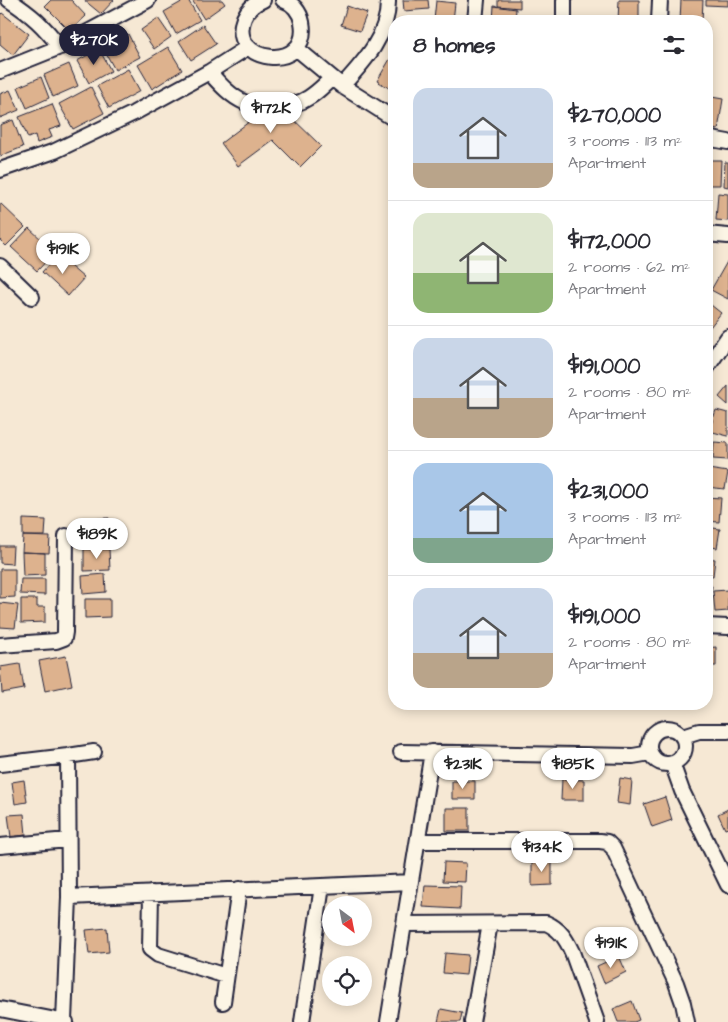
<!DOCTYPE html>
<meta charset="utf-8">
<style>
:root{--surface:#fff;--page:#f2f2f3;--text:#2b2b33;--muted:#7c7c81;--line:#e1e1e2;--accent:#22223b}
body{margin:0;font-family:"Architects Daughter",sans-serif;background:var(--page);color:var(--text);height:100vh;display:flex;flex-direction:column;font-size:19px;white-space:nowrap}
*{box-sizing:border-box;margin:0}
p{font-size:16px;color:var(--muted)}
.icon{flex:none;width:28px;height:28px;fill:none;stroke:currentColor;stroke-width:2;stroke-linecap:round;stroke-linejoin:round}
.map{position:relative;flex:1;overflow:hidden}
.side{position:absolute;left:388px;top:15px;width:325px;height:695px;display:flex;flex-direction:column;background:var(--surface);border-radius:20px;box-shadow:0 2px 12px #0003}
.side>*{flex:none}
.needle{width:32px;rotate:148deg}
.buttons{position:absolute;left:322px;top:896px;display:grid;gap:10px}
.buttons a{display:grid;place-items:center;width:50px;height:50px;border-radius:50%;background:var(--surface);box-shadow:0 2px 12px #0003;font-size:25px}
.price{position:absolute;translate:-50% -42px;padding:0 11px;border-radius:18px;background:#fff;color:#222;font-size:16px;line-height:32px;filter:drop-shadow(0 1px 2px #0008)}
.price::after{content:'';position:absolute;left:50%;top:30px;width:15px;height:11px;margin-left:-8px;background:inherit;clip-path:polygon(0 0,100% 0,50% 100%)}
.price.active{background:var(--accent);color:#fff}
ul{padding:0;list-style:none}
li{display:flex;align-items:center;gap:15px;height:125px;padding:0 25px}
li+li{border-top:1px solid var(--line)}
li span{display:grid;place-items:center;flex:none;width:140px;height:100px;border-radius:15px;color:#555}
li>.icon{margin-inline-start:auto}
span .icon{width:60px;height:60px;fill:#fffc;stroke-width:1}
li b{font-size:21px}
h2{display:flex;justify-content:space-between;align-items:center;height:60px;padding:0 25px;font-size:21px}
.map>svg:first-child{display:block}
.building{fill:#ddb28e;stroke:#22223b}
.lines{fill:none;stroke-linecap:round;stroke-linejoin:round}
.street-casing{stroke:#22223b;stroke-width:18}
.street{stroke:#fcf5e5;stroke-width:14}
</style>
<div class="map">
<svg width="728" height="1022" viewBox="0 0 728 1022">
<rect width="100%" height="100%" fill="#f6e8d4"/>
<filter id="ink" filterUnits="userSpaceOnUse"><feTurbulence type="fractalNoise" baseFrequency=".02" numOctaves="2"/><feDisplacementMap in="SourceGraphic" scale="10" xChannelSelector="R" yChannelSelector="G"/><feConvolveMatrix kernelMatrix="1 2 1 2 8 2 1 2 1" color-interpolation-filters="sRGB"/></filter>
<g filter="url(#ink)">
<path class="building" d="M51,0H71L86,16L70,31L45,6Z
M84,0H114L101,14Z
M185,0H188L200,20L176,34L164,12Z
M192,0H222L225,4L204,19Z
M403,0H428L429,9L404,11Z
M498,0H520V8L498,6Z
M619,0H639V21H618Z
M681,0H703L702,21H680Z
M706,0H728V6L706,5Z
M436,1L455,3L453,21L434,20Z
M347,6L367,13L360,31L341,25Z
M494,6L516,9L515,21H493Z
M2,13L29,34L13,55L0,44V15Z
M158,18L171,37L154,49L141,30Z
M203,25L216,44L191,60L179,41Z
M128,34L140,57L115,70L103,48Z
M168,47L182,70L152,89L138,65Z
M99,49L111,71L89,83L77,61Z
M390,59L394,62V91L377,81Z
M69,64L78,86L53,97L44,75Z
M128,69L140,91L109,108L97,86Z
M41,77L49,98L27,108L18,87Z
M91,87L104,113L73,129L59,104Z
M10,90L19,110L0,118V94Z
M706,96L723,99L718,130L706,128Z
M258,99H287L288,114L321,146L300,167L273,140L238,166L221,143L258,115Z
M52,104L61,126L49,130L52,137L37,143L35,135L28,138L19,117Z
M13,120L23,147L0,156V125Z
M706,160H721L720,185H706Z
M725,162H728V187L724,186Z
M718,193L728,194V221L716,220Z
M0,203L25,227L6,246L0,240Z
M29,228L55,252L37,271L11,247Z
M57,255L84,278L68,296L42,272Z
M728,260V299L711,290Z
M706,301L721,313L707,331H706Z
M728,386V405L719,397Z
M716,410L728,413V436L709,431Z
M714,442L728,443V460L713,459Z
M708,469L728,472L725,489L706,487Z
M706,497L721,498L719,522L706,521Z
M109,518V549H84L83,519Z
M23,519L46,520L45,536H23Z
M706,527L720,529L717,548L706,546Z
M23,536L50,537L49,553L22,552Z
M0,546H13L12,564L0,563Z
M84,549H109L110,570L84,571Z
M22,552L45,553V575L23,576Z
M706,558L715,559L713,576L706,575Z
M0,569H15V597L0,598Z
M105,574L106,592L83,594L82,576Z
M21,579H45V595L20,594Z
M706,585L712,586L708,609H706Z
M728,590V611L715,612L713,591Z
M21,599H37V607H45V622L21,623Z
M85,599H110V617L85,618Z
M0,603L18,605L15,628L0,627Z
M716,647V666H706V648Z
M66,656L72,685L45,691L39,661Z
M20,664L24,689L2,693L0,667Z
M620,778L632,780L630,805L617,803Z
M562,779L584,780V800H561Z
M24,780L27,802L15,804L12,782Z
M452,781H475V799H452Z
M665,797L672,820L652,827L644,804Z
M446,808H469V831H446Z
M728,809V828L725,829L718,814Z
M24,814L26,835L11,837L8,815Z
M532,861H552V885L532,886Z
M444,862L466,863L465,882L443,881Z
M425,885L461,886L460,909L423,907Z
M107,928L109,952L89,954L86,930Z
M445,953L468,955L466,975L443,973Z
M619,956L626,972L604,983L597,966Z
M632,1001L639,1020L634,1022H618L613,1009Z
M441,1009L462,1013L460,1022H438Z"/>
<g class="lines">
<g class="street-casing">
<path id="street" d="M9,0C32,15 43,25 60,47
M263,0C255,3 248,9 244,18C226,64 312,74 302,22C300,12 293,3 283,0
M564,0V21
M475,21L477,0
M659,21L660,0
M296,48L342,86L394,119
M0,71L60,47L148,0
M209,72C219,83 230,96 244,102C259,109 294,108 308,98C317,93 324,85 332,78
M342,86C364,62 389,35 388,0
M706,138L728,142
M0,170L55,151L134,113L209,72L248,47
M706,234L728,236
M0,266L32,297
M706,369L728,337
M706,626L728,627
M0,645L56,641L64,638L65,632L66,536
M649 746a18 18 0 1 1 36 0a18 18 0 1 1-36 0Z
M683,736L699,731H728
M401,752L633,756L650,753
M672,763L682,791L728,885
M0,764L68,756L94,752
M418,841H600L607,842L613,848L676,983L683,1003L687,1022
M0,846L68,840
M151,893L150,949L158,955L226,976
M69,897L411,882
M404,924L546,923C560,929 566,939 572,952L597,1022
M223,1002L239,889
M0,1009L66,1022
M64,1021L69,897L68,756
M302,1022L322,886
M388,1022L432,752
M472,1022L490,924"/>
</g>
<use href="#street" class="street"/>
</g>
</g>
</svg>
<div class="buttons">
<a><svg class="needle" viewBox="-14 -14 28 28"><path d="M0-13l5 13h-10z" fill="#e53935"/><path d="M0 13l5-13h-10z" fill="#7c7c81"/></svg></a>
<a><svg class="icon" aria-label="locate" viewBox="0 0 24 24"><circle cx="12" cy="12" r="6"/><path d="M12 2v4M12 18v4M2 12h4M18 12h4"/></svg></a>
</div>
<b class="price active" style="left:94px;top:66px">$270K</b>
<b class="price" style="left:271px;top:134px">$172K</b>
<b class="price" style="left:63px;top:275px">$191K</b>
<b class="price" style="left:97px;top:560px">$189K</b>
<b class="price" style="left:463px;top:790px">$231K</b>
<b class="price" style="left:573px;top:790px">$185K</b>
<b class="price" style="left:542px;top:873px">$134K</b>
<b class="price" style="left:611px;top:969px">$191K</b>
<section class="side">
<h2>8 homes<svg class="icon" aria-label="filters" viewBox="0 0 24 24"><path d="M4 7h16M4 17h16"/><circle cx="9" cy="7" r="2"/><circle cx="15" cy="17" r="2"/></svg></h2>
<ul>
<li><span style="background:linear-gradient(#c9d6e8 75%,#b9a48a 0)"><svg class="icon" aria-label="home" viewBox="0 0 24 24"><path d="M3 11l9-7 9 7M6 9v11h12V9"/></svg></span><div><b>$270,000</b><p>3 rooms · 113 m²</p><p>Apartment</p></div></li>
<li><span style="background:linear-gradient(#dfe7d0 60%,#8fb573 0)"><svg class="icon" aria-label="home" viewBox="0 0 24 24"><path d="M3 11l9-7 9 7M6 9v11h12V9"/></svg></span><div><b>$172,000</b><p>2 rooms · 62 m²</p><p>Apartment</p></div></li>
<li><span style="background:linear-gradient(#c9d6e8 60%,#b9a48a 0)"><svg class="icon" aria-label="home" viewBox="0 0 24 24"><path d="M3 11l9-7 9 7M6 9v11h12V9"/></svg></span><div><b>$191,000</b><p>2 rooms · 80 m²</p><p>Apartment</p></div></li>
<li><span style="background:linear-gradient(#a9c7e8 75%,#7fa58c 0)"><svg class="icon" aria-label="home" viewBox="0 0 24 24"><path d="M3 11l9-7 9 7M6 9v11h12V9"/></svg></span><div><b>$231,000</b><p>3 rooms · 113 m²</p><p>Apartment</p></div></li>
<li><span style="background:linear-gradient(#c9d6e8 65%,#b9a48a 0)"><svg class="icon" aria-label="home" viewBox="0 0 24 24"><path d="M3 11l9-7 9 7M6 9v11h12V9"/></svg></span><div><b>$191,000</b><p>2 rooms · 80 m²</p><p>Apartment</p></div></li>
</ul>
</section>
</div>
